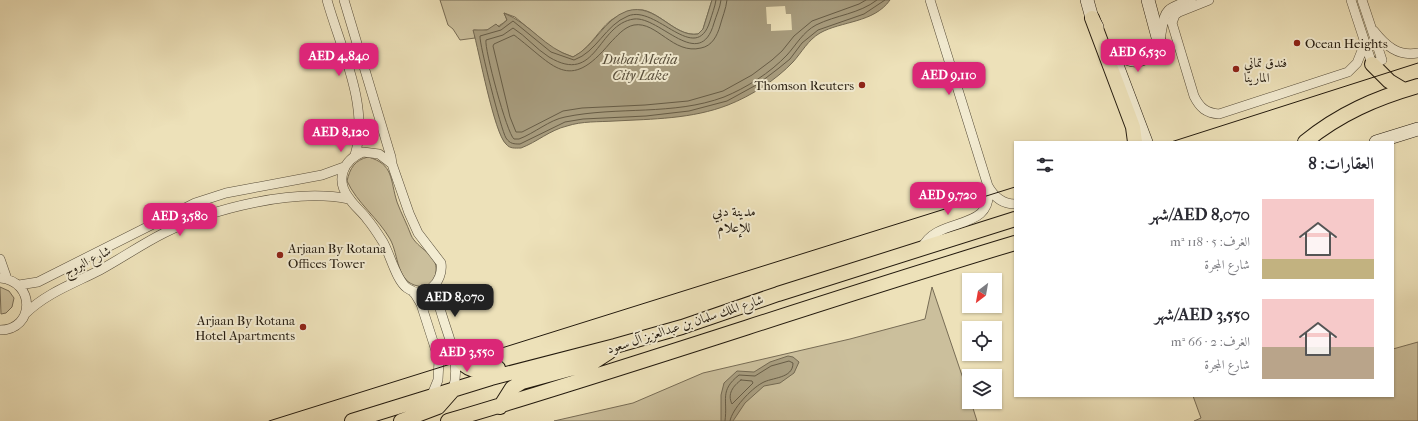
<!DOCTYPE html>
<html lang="ar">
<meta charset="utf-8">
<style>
:root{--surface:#fff;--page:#f7f7f7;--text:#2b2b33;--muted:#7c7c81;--accent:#db2777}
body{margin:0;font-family:"IM FELL French Canon",Amiri,serif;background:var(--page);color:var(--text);direction:rtl;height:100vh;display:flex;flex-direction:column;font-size:15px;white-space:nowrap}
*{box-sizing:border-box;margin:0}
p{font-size:13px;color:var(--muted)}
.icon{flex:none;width:22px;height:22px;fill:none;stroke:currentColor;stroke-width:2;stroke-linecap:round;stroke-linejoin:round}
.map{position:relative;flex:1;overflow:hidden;direction:ltr}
.sheet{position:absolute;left:1014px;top:141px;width:380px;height:256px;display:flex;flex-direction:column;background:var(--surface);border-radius:0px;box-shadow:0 1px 3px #0004;direction:rtl}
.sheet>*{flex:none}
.needle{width:26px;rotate:211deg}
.buttons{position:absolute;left:962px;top:273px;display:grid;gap:8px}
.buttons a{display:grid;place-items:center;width:40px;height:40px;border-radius:0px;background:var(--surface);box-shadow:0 1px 3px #0004;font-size:20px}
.price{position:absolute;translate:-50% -34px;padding:0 9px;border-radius:8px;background:var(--accent);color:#fff;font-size:13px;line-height:26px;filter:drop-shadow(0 1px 2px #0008)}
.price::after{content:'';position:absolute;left:50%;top:24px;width:12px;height:9px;margin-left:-6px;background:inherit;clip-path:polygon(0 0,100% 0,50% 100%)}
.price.current{background:#222;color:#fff}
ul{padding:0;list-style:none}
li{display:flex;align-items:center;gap:12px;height:100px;padding:0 20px}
li span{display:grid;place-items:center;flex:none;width:112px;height:80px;border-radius:0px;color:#555}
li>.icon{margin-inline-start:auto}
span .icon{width:48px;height:48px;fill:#fffc;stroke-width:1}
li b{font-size:17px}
h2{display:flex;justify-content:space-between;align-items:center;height:48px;padding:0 20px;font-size:17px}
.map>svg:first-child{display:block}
.green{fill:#cbbf9c;stroke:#776c55}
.water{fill:#a89d7f;stroke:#736952}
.pier{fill:#ede1b9}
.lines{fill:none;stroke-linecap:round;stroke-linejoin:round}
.shore{stroke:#665c46;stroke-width:1}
.street-casing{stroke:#564c39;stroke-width:10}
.secondary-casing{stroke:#231a0e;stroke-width:14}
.primary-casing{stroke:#231a0e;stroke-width:16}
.street{stroke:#f3ecd2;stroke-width:9}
.secondary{stroke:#f3ecd2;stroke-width:13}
.primary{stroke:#ede1b9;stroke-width:14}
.tram{stroke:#231a0e;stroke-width:1}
.poi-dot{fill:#8f2418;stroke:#f3ecd2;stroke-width:1.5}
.labels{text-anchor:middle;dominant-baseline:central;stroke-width:4;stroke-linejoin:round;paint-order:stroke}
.poi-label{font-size:13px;fill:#231a0e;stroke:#f3ecd2;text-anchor:start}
.street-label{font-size:13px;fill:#231a0e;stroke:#f3ecd2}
.water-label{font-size:14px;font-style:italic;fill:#584e3b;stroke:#f3ecd2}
.neighbourhood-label{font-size:14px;fill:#231a0e;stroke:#f3ecd2}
</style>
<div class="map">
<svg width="1418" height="421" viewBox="0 0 1418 421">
<rect width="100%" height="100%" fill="#ede1b9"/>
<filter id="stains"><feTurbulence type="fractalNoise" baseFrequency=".005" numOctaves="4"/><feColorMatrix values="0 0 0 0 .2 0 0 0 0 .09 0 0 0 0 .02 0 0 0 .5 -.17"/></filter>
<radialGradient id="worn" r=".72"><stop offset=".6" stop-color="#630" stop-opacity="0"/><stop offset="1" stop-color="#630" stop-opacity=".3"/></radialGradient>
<path class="green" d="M440,0H712L703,29L698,34C678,37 662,14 643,10C636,9 622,15 616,17C601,24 592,48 573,57L553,49L515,17L504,13L507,20C498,28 486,32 474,30L475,38L460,40L453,29L448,25Z
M368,157C394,164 390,180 397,202C401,213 407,224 411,235C417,249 438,254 436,271C436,276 433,281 430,285C427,288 422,287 418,286C396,282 399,255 390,239C378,218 357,203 347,181C350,168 355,160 368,157Z
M0,287L9,291L14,298L12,307L6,313L1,314Z
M932,287L969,396V402H971L977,421H554L633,403L703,373L850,339L925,319Z
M1418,342V421H1194L1201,418L1193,396H1393V349Z"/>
<path class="water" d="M712,0H890C874,23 841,21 820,33C808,40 802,52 793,62C776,80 751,96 728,105C692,119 652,119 615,121C599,122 582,121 567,126C550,130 537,142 521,148C515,148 510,149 506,144C494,133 479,51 473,30H487L496,24L499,27L507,20L504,13C531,24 544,48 573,57C595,46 604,19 627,11C656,2 673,38 698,34L703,29Z
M788,356L793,357L799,362L794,373L780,383L764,386L745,403L733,421H721V395L724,383L737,371L754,372L770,362Z"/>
<path class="pier" d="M785,6L786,14H791L792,30L771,31V24H767L766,7Z"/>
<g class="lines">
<path class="shore" d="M716,0C715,7 712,14 710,21C696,67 656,4 628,16C605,25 597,52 574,60L551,52L513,21L501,30L480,36C479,43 501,130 506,138C510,144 514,144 520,144L565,122L583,119L646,116L689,111L727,101L758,84L779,68L790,59L802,43L818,30L864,14L885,0
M721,0C720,8 716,16 714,23C700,73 660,16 634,19C597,24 597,86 549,57C536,49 526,36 513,28L503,35L486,40C484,48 507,134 514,139H519C535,133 549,120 565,117C618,106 673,116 724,97C746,88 770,73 787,55C796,45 803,32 816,25C836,15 859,14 877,0
M727,0C726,9 722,18 720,26C717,36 712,46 701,48C673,55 657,21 634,25C624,27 617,36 610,43C568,94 554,65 514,35L494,44L493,46L510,117L516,132H522L563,111L582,108L645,105L688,101L723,91L752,75L772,60L782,51L794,36L812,21L859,4L866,0
M741,380L752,381L753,383L732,404C727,394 733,386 741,380Z
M725,421C728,399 719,391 739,375L755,376L771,366L789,361L793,363C793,379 772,377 762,383C751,389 732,409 730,421"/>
<g class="street-casing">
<path id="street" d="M327,0C340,47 370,106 355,155
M344,0L391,157L392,164
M930,0L988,186C994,197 1002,204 1015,204
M1209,0L1179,12L1175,15L1172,23L1194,96C1200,108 1206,113 1219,114L1348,72L1357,63L1365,43
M1351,0L1372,64L1382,60L1362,0
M1374,31C1385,45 1398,57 1418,53
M1160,39C1166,12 1160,10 1191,0
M363,152L379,154L392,164L409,213L418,233L441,263C444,282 425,301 407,288C396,280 390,254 383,242C378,234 373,226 367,219C362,212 354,206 349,198C335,180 343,160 363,152Z
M922,248C937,215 994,233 988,188
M0,259L7,279
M0,278C36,281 35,330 0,330
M436,284C437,321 464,352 453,390
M19,285L38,282L195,203L226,193L322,175L344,167
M411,290L415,294L421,304L439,360L438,380L431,397
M25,314C46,293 75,283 100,270C122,258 142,244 164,233C213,208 295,188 349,199"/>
</g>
<g class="secondary-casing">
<path id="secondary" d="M1087,0L1092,18L1097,27
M1111,47C1131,66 1146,65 1159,41L1148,0
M1112,52L1146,142
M1376,142L1418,129"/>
</g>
<g class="primary-casing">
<path id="primary" d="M1092,18L1133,127L1135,142
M1372,64L1389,81L1404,90
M1305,142C1339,114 1376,98 1418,86
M455,354C467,373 477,372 498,368
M500,407L512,388L522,382L592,363L609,352
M352,421L491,378L615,346L682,327L778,294L1015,219
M401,421L438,407L453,390
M448,421C638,365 825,300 1015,243"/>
</g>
<use href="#street" class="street"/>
<use href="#secondary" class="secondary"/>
<use href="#primary" class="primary"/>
<path class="tram" d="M1171,142L1418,63
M269,421L1015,187"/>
</g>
<g class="poi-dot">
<circle cx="1297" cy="43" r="4"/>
<circle cx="1236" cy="69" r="4"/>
<circle cx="862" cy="85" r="4"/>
<circle cx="280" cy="255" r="4"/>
<circle cx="303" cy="327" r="4"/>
</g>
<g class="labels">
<g class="poi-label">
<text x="1305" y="43">Ocean Heights</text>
<text x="1244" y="62">فندق تماني<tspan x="1244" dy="15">المارينا</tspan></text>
<text x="854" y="85" text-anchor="end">Thomson Reuters</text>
<text x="288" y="248">Arjaan By Rotana<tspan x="288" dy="15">Offices Tower</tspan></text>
<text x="295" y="320" text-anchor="end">Arjaan By Rotana<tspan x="295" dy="15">Hotel Apartments</tspan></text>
</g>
<g class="street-label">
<text transform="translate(87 261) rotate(-27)">شارع البروج</text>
<text transform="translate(685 324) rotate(-18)">شارع الملك سلمان بن عبدالعزيز آل سعود</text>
</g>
<g class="water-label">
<text x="640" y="59">Dubai Media<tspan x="640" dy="16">City Lake</tspan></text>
</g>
<g class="neighbourhood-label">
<text x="734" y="211">مدينة دبي<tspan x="734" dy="16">للإعلام</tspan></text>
</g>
</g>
<rect width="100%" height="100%" filter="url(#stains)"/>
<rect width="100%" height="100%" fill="url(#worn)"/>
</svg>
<div class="buttons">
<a><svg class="needle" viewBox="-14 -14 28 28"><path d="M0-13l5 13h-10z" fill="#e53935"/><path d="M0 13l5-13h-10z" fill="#7c7c81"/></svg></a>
<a><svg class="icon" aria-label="locate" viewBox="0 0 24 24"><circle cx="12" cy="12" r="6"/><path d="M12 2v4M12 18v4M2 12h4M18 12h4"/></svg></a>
<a><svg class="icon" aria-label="layers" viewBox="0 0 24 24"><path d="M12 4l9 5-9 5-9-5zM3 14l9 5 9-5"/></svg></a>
</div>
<b class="price" style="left:1138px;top:73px">AED 6,530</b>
<b class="price" style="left:339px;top:77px">AED 4,840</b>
<b class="price" style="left:949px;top:96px">AED 9,110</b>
<b class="price" style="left:341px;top:153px">AED 8,120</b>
<b class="price" style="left:948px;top:216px">AED 9,720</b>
<b class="price" style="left:180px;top:237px">AED 3,580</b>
<b class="price current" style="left:455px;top:318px">AED 8,070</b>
<b class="price" style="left:467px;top:373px">AED 3,550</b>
<section class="sheet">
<h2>العقارات: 8<svg class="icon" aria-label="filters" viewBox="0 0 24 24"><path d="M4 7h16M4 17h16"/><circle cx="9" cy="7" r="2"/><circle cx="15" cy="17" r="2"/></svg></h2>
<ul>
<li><span style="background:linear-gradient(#f6c9c9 75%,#c2b280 0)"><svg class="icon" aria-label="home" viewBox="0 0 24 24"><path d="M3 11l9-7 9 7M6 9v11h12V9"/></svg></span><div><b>AED 8,070/شهر</b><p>الغرف: 5 · 118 m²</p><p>شارع المجرة</p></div></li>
<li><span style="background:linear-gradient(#f6c9c9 60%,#b9a48a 0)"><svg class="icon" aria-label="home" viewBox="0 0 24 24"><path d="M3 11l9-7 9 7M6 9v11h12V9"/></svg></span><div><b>AED 3,550/شهر</b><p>الغرف: 2 · 66 m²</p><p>شارع المجرة</p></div></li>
</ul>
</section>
</div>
